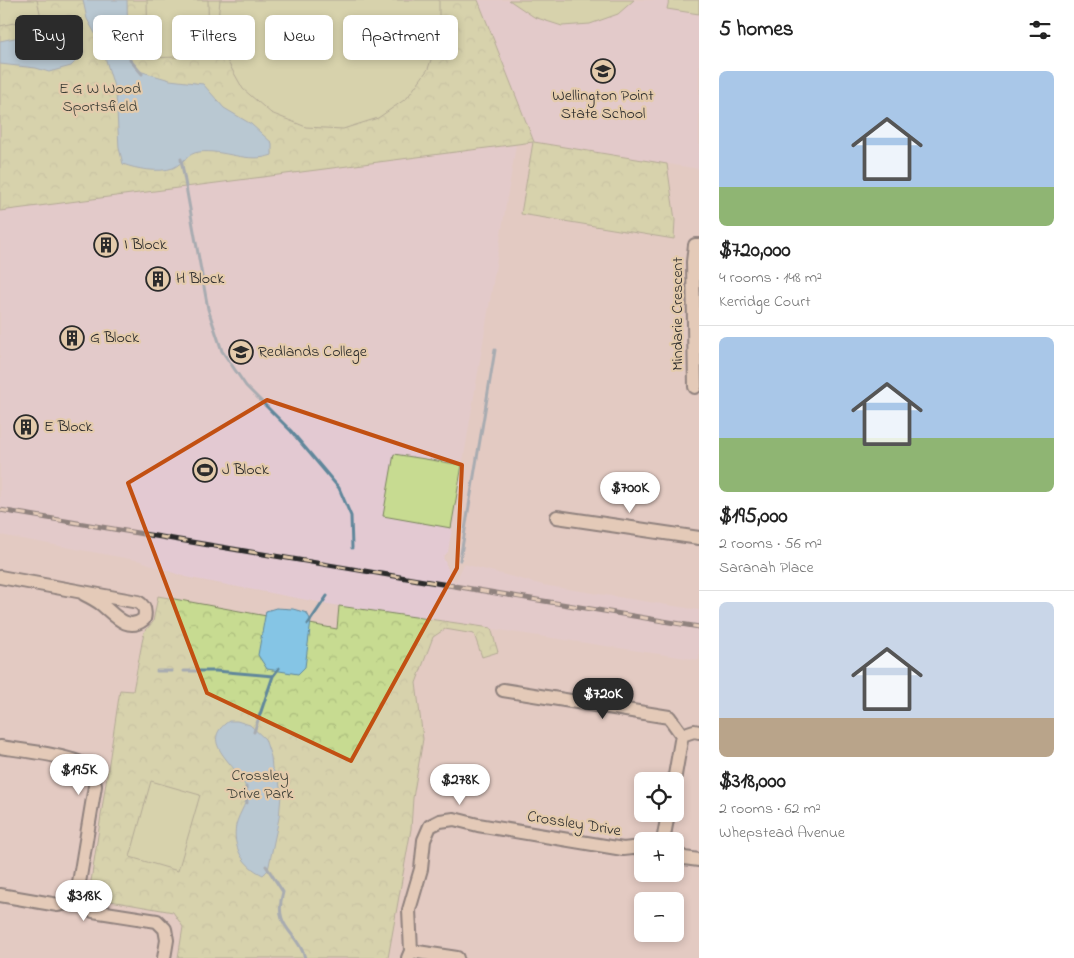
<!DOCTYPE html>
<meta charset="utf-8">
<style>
:root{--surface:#fff;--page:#f2f2f2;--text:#222;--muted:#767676;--line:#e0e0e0;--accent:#2b2b2b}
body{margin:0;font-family:"Indie Flower",sans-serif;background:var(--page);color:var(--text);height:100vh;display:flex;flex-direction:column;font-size:19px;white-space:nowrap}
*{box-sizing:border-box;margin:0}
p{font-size:16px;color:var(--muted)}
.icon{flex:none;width:28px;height:28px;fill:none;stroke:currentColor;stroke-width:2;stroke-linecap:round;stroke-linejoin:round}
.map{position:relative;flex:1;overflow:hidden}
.panel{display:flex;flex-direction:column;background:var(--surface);width:375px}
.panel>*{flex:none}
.banner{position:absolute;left:15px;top:15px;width:475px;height:45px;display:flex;gap:10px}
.fabs{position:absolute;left:634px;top:772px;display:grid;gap:10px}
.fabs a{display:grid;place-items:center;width:50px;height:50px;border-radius:8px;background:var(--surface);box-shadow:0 2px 8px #0003;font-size:25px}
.price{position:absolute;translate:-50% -42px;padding:0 11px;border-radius:18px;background:#fff;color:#222;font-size:16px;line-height:32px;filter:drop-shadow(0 1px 2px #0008)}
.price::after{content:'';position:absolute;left:50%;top:30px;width:15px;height:11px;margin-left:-8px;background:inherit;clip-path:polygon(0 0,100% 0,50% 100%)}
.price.on{background:var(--accent);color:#fff}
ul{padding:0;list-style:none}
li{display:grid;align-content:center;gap:10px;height:265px;padding:0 20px}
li+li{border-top:1px solid var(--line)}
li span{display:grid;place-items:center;height:155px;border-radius:8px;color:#555}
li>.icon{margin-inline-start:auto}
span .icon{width:90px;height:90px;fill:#fffc;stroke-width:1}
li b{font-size:21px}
h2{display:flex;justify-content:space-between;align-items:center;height:60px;padding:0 20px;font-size:21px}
.tag{padding:0 18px;border-radius:8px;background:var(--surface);box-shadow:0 2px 8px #0003;font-size:18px;line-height:45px}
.tag.on{background:var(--accent);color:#fff}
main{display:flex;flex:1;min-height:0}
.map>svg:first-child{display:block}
.built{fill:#e3c9d2}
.park{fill:url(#park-crowns);stroke:#79835e}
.pitch{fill:#c7db91;stroke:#79835e}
.water{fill:#85c5e5;stroke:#61879b}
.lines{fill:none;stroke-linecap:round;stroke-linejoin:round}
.stream{stroke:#61879b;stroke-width:3}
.minor-casing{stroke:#2b2b2b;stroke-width:16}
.minor{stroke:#e4cbac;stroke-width:12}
.rail-casing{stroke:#2b2b2b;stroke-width:5}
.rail{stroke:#e4cbac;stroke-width:3;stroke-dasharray:9;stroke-linecap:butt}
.marked{fill:none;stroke:#c25012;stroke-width:4;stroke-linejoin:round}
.labels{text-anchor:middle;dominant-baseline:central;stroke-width:4.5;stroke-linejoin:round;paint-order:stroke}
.park-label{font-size:16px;fill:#3b3d35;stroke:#e4cbac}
.poi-label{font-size:16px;fill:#2b2b2b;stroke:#e4cbac;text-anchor:start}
.street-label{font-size:16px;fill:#2b2b2b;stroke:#e4cbac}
</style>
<main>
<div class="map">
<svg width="699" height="958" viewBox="0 0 699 958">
<defs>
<pattern id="park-crowns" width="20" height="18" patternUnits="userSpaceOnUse" patternTransform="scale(1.25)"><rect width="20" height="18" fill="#c7db91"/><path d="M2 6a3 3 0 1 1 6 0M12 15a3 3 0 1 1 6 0" fill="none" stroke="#abbc7d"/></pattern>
</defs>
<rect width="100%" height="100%" fill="#e3cac2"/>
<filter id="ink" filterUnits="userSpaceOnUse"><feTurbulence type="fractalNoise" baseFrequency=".02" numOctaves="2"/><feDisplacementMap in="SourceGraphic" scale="10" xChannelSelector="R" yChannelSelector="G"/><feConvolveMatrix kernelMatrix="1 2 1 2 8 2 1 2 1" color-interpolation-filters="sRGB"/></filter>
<g filter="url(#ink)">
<path class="built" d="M478,0H699V169L534,142Z
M516,145L448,552L443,557L452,579L456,581L464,564L543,585L699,610V660L339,606L185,577L141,561L0,535V211Z"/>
<path class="park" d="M0,0H478L534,142L667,164L675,220L674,239L521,214L533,142L0,211Z
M158,596L337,629L339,606L491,628L498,652L482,657L474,634L445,629L433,637L416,683L423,739L413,798L411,829L388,958H178L183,927L173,912L99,899L93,897L90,888L120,690L133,691L144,632L153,622Z"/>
<path class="pitch" d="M0,0H37L41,17L0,26Z
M147,0H208L209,56L148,58Z
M220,0H439V35L428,69L407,98L378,118L343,129L306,127L271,113L243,89L225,57L218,20Z
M509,0H634L618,14L590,24L562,26L534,17Z
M669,0H699V14L667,9Z
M394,454L462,465L451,528L383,516Z
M151,781L200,795L178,871L130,857Z"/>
<path class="water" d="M83,0H127L128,57L139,71L170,80L203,84L224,108L251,124L272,143V155C248,164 224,149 199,152C188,153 182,164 173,168C159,173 136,169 123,164L119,148L116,93L101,44L87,19Z
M63,28L79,34L83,42V54L71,66L49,72L36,68L0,64V41Z
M276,608L293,609L307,613L311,621L305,667L298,674L267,669L258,655L266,611Z
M229,721H237L250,725L265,739L271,757L272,768L279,780L281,795L279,818L268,870L263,875C243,866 232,847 236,825C239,812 250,801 246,788C238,764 196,743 229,721Z"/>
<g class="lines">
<path class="stream" d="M130,60L142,74
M181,159L208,309L222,351L246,386L291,431L339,488L351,516L352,548
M460,560L495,350
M308,624L327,596
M157,671H172
M184,671H216L273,676
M254,732L273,676L279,668
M246,787L247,803
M266,866L283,892C272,929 298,931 305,958"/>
<g class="minor-casing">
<path id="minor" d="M695,387L693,262L695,245H699
M557,517L699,538
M0,577L138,602C145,606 146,611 144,619C127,633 114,614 101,604C96,600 90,597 84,594
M503,690L669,717L682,735L694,731L699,732
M0,747C19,750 77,756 89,768C94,773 94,779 95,786L76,901
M674,781L682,735
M663,841L668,814
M675,852L684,858L699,860
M0,895L58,905L76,901L85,905L93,911L157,921L165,929L167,940L164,958
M411,951L457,958
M408,958L411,951L409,910L421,869L424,840L430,826L440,821L454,819L478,825L623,849L642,847"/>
</g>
<use href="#minor" class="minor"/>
<g class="rail-casing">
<path id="rail" d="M0,510L699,627"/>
</g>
<use href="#rail" class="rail"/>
</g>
</g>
<path d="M0 0H699V958H0ZM267,400L462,465L457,568L351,761L207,693L128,483Z" fill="#e3cac2" fill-opacity=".55" fill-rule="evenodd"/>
<path class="marked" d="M267,400L462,465L457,568L351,761L207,693L128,483Z"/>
<defs>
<g id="school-ring" transform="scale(1.25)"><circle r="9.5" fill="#e4cbac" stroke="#2b2b2b" stroke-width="1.5"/><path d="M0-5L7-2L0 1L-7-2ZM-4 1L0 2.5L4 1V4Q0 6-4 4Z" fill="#2b2b2b"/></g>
<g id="building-ring" transform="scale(1.25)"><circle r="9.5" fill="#e4cbac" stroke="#2b2b2b" stroke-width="1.5"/><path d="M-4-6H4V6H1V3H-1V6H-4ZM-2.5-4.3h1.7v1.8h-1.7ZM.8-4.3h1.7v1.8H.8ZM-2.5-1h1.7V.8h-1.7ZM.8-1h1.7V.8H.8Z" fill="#2b2b2b"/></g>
<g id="stadium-ring" transform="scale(1.25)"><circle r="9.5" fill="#e4cbac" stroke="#2b2b2b" stroke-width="1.5"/><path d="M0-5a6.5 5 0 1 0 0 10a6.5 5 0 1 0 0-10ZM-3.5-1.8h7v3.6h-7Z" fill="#2b2b2b"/></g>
</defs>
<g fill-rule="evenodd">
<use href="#school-ring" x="603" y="71"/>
<use href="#building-ring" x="106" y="245"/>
<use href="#building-ring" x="158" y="279"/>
<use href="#building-ring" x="72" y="338"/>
<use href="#school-ring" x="241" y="352"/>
<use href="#building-ring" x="26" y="427"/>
<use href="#stadium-ring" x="205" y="470"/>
</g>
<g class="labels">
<g class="park-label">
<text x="100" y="89">E G W Wood<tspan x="100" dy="18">Sportsfield</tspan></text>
<text x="260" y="776">Crossley<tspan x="260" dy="18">Drive Park</tspan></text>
</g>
<g class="poi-label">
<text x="603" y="96" text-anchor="middle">Wellington Point<tspan x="603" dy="18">State School</tspan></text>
<text x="124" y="245">I Block</text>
<text x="176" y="279">H Block</text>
<text x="90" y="338">G Block</text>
<text x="258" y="352">Redlands College</text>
<text x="44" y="427">E Block</text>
<text x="222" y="470">J Block</text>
</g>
<g class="street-label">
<text transform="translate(678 314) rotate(-90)">Mindarie Crescent</text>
<text transform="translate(574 824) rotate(9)">Crossley Drive</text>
</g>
</g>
</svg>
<div class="fabs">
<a><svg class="icon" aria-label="locate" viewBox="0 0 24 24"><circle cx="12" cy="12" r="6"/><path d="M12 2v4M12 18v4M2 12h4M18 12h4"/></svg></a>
<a>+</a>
<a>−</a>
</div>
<b class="price" style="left:630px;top:514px">$700K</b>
<b class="price on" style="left:603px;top:720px">$720K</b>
<b class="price" style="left:79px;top:796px">$195K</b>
<b class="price" style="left:460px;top:806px">$278K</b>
<b class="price" style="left:84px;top:922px">$318K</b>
<div class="banner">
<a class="tag on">Buy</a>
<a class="tag">Rent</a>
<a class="tag">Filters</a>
<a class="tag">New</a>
<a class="tag">Apartment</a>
</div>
</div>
<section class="panel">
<h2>5 homes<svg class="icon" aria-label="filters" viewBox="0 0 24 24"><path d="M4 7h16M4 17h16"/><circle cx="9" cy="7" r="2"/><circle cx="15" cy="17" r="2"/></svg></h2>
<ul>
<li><span style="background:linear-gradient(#a9c7e8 75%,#8fb573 0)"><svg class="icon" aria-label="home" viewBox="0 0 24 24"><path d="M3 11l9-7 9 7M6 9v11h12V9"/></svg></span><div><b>$720,000</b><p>4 rooms · 148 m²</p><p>Kerridge Court</p></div></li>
<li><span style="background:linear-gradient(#a9c7e8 65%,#8fb573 0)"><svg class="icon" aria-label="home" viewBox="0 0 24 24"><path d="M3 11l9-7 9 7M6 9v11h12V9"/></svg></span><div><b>$195,000</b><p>2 rooms · 56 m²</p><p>Saranah Place</p></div></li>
<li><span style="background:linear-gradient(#c9d6e8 75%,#b9a48a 0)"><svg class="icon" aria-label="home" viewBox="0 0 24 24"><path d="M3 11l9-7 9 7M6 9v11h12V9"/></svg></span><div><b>$318,000</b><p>2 rooms · 62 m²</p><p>Whepstead Avenue</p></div></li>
</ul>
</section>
</main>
